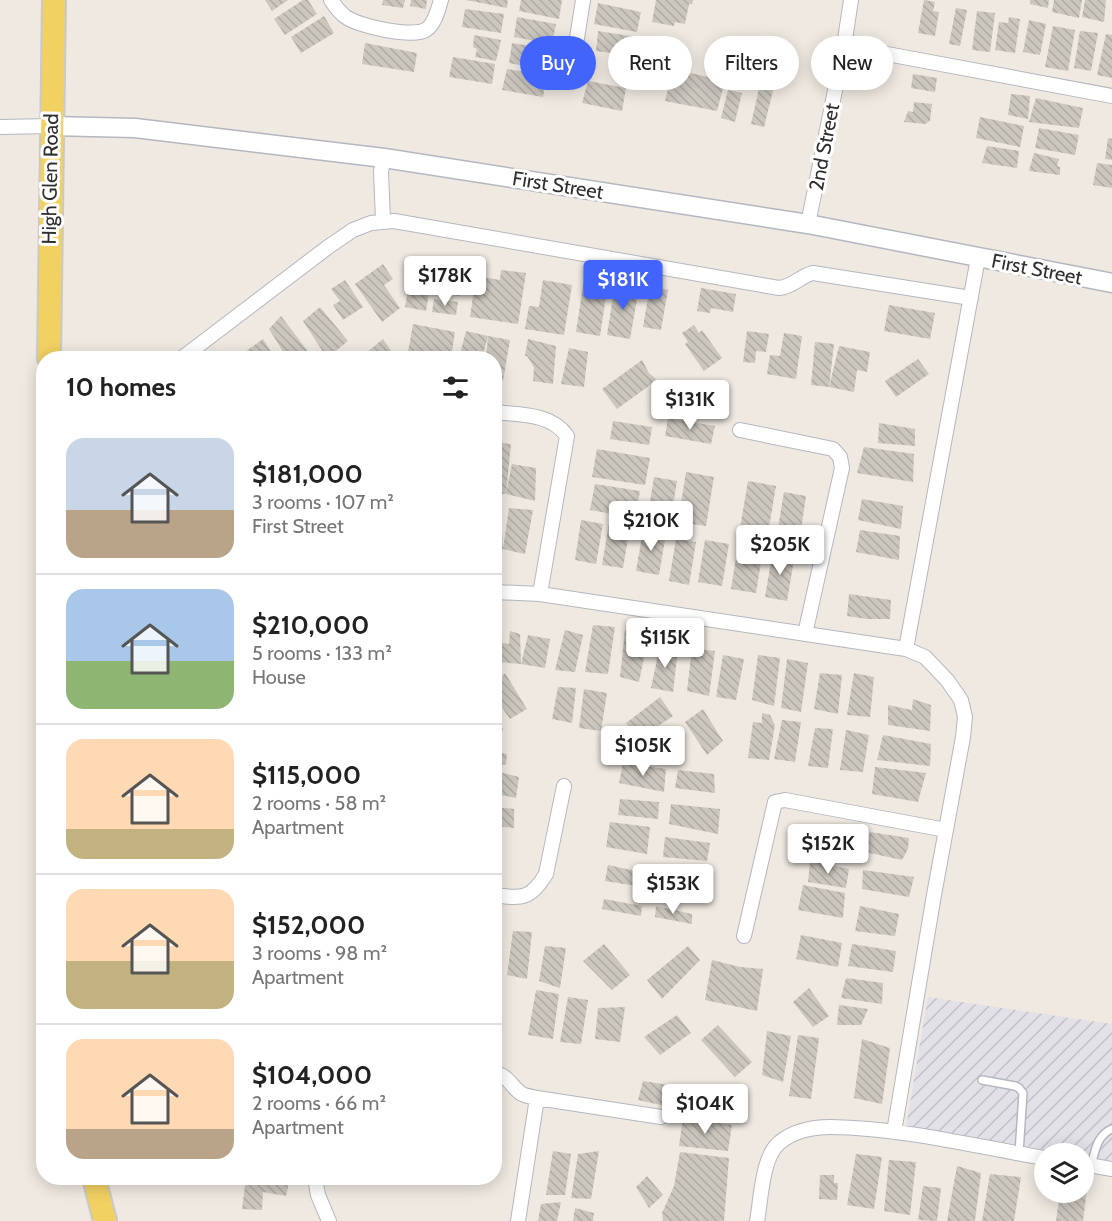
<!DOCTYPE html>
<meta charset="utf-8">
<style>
:root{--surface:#fff;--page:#f6f6f6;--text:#222;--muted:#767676;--line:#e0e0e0;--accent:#4264fb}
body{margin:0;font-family:Cabin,sans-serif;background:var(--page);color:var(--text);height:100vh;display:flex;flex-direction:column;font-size:22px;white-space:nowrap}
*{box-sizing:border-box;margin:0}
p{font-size:20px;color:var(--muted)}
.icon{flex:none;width:33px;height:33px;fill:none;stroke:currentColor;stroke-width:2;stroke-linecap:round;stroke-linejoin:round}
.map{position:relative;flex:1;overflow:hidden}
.details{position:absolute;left:36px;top:351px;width:466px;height:834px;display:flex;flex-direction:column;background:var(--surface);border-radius:24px;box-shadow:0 3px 15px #0003}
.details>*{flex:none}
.guide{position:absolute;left:520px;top:36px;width:501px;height:54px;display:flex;gap:12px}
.controls{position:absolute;left:1034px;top:1143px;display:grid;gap:12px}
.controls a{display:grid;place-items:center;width:60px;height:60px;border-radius:50%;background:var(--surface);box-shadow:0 3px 15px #0003;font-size:30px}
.price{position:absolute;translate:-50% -51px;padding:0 14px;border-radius:6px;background:#fff;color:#222;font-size:20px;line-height:39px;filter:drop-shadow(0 2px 3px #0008)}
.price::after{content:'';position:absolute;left:50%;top:36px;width:18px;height:14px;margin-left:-9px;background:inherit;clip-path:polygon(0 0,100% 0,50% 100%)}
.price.selected{background:var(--accent);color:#fff}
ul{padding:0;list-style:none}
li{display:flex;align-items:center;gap:18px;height:150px;padding:0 30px}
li+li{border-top:2px solid var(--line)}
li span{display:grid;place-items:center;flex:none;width:168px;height:120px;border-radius:18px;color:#555}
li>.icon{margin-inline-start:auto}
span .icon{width:72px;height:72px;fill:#fffc;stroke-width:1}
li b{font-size:26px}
h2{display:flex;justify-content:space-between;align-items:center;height:72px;padding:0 30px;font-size:26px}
.tag{padding:0 21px;border-radius:27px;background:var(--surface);box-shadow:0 3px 15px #0003;font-size:21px;line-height:54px}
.tag.selected{background:var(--accent);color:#fff}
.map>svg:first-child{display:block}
.industrial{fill:url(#industrial-furrows)}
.building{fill:url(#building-back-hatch)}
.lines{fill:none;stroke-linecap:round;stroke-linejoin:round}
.service-casing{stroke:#b4b7c1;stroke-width:10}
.minor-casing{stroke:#b4b7c1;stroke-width:16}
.tertiary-casing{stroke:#b4b7c1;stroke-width:21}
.primary-casing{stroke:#c9c9c9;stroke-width:26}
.service{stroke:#fff;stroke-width:7}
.minor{stroke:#fff;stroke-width:14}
.tertiary{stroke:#fff;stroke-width:18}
.primary{stroke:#f2d163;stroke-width:22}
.labels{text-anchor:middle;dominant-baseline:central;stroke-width:6;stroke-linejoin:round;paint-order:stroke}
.street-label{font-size:20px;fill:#2e2e2e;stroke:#fff}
</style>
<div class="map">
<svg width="1112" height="1221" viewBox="0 0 1112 1221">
<defs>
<pattern id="industrial-furrows" width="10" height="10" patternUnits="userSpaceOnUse" patternTransform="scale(1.5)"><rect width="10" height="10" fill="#e3e1e8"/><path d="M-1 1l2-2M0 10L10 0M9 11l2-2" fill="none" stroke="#c3c1c7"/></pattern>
<pattern id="building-back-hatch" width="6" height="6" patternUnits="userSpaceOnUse" patternTransform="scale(1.5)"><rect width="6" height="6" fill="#cbc7bf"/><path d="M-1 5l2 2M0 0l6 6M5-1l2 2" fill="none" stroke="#afaba4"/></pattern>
</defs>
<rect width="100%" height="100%" fill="#efe9e1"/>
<path class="industrial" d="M928,997L1112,1024V1161L1083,1156V1154L1066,1153L906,1126Z"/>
<path class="building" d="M265,0H288L272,11Z
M303,0H308L317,14L285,35L274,19Z
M383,0H405L403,8L382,5Z
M411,0H427L426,9L410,6Z
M466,0H508L507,8Z
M521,0H562L559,19L519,11Z
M656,0H693L692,4H689L685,24L675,22L674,26L652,22Z
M924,0L935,2L933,11L939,12L935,36L918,33Z
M1030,0H1049L1048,8L1030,4Z
M1054,0H1082L1079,18L1052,12Z
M1085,0H1106L1104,22L1082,17Z
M598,3L641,12L637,32L594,24Z
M956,8L967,10L960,46L949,44Z
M465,9L504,14L501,33L462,27Z
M977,11L995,13L990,52L972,50Z
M324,16L334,33L301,53L291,37Z
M517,17L556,24L552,44L514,37Z
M1009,17L1020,19L1015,53L995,50L999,22L1008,23Z
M1029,20L1046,24L1040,55L1023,52Z
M1053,26L1075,30L1068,71L1045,67Z
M598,31L636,37L633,56L596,51Z
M1080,31L1098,33L1091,71L1074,68Z
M1106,34L1112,35V78L1097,75Z
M474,35L501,40L496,61L475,57L477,49L473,47Z
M365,43L417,53L414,72L362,64Z
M512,43L544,48L541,69L509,63Z
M453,57L495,64L492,84L449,77Z
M507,69L547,75L543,97L502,90Z
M673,69L725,81L717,111L665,101Z
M913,74L937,78L935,92L911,88Z
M588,81L626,88L622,111L582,103Z
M760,84L774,87L764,127L751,124Z
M728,90L742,93L735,122L721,118Z
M1011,94L1030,96L1028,119L1008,115Z
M1036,98L1083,108L1079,128L1029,122Z
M914,102L932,104L930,121L925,124L904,122L908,111L913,112Z
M980,117L1024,126L1020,147L976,138Z
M1039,128L1079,135L1075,155L1035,148Z
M1108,138L1112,139V160L1105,159Z
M987,146L1019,151L1017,168L982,163Z
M1034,153L1059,159L1057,166L1060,167V175L1029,171Z
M1097,163L1112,165V188L1093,185Z
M452,258L466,261L459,296L435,291L440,262L451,264Z
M383,264L393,279L384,285L400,308L382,322L355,284Z
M412,266L433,270L426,311L405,307Z
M501,270L526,273L518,324L470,317L476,276L500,280Z
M584,279L608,283L600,336L576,332Z
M345,280L363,307L343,320L333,305L340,301L331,289Z
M543,280L572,285L564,335L525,329L529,306L539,307Z
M615,284L639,288L630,339L607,335Z
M650,286L668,290L661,330L643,327Z
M701,288L736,294L733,312L711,308L710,313L697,311Z
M434,299L458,302L456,315L432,312Z
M889,305L935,313L930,339L884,331Z
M320,307L348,341L327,358L303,321Z
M281,316L313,358H287L269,329Z
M413,324L455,332L451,358H407Z
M694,325L699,333L702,330L722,358L704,371L685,344L688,342L682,333Z
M466,331L488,336L482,358H459Z
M747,331L769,334L766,352L756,351L755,363L743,362Z
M784,333L802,336L796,379L767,374L770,355L780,356Z
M488,336L510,340L503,381L495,380V358H486Z
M263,339L275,358H249L245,352Z
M383,339L396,358H369L366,353Z
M528,339L556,346L553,384L533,381L534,367L527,356H525Z
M815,342L834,344L829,387L811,385Z
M839,346L870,352L867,372L857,370L854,392L829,387Z
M569,348L588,352L584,387L561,384Z
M918,359L929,374L896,397L885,381Z
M642,360L649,373L657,380L617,409L602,389Z
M668,418L715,426L711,444L665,436Z
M613,421L652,427L649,445L610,439Z
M879,423L915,429V446L878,443Z
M495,442L511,444L506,494H495Z
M864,447L914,454L913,482L857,473Z
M597,449L650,458L645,485L592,477Z
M512,464L536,468L535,501L506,494Z
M686,472L714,477L706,526L678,522Z
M654,477L677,481L671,519L648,515Z
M748,481L776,486L767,539L739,534Z
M595,484L640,491L635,518L590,510Z
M784,492L806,496L799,544L776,540Z
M862,499L903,506L901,529L858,520Z
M509,508L533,510L525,554L503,549Z
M495,509L501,510L503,549L495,551Z
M581,520L603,524L596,564L575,560Z
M609,523L630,527L623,568L602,565Z
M643,530L666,534L659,575L636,571Z
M860,530L900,536L899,560L856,552Z
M676,539L696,542L689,585L669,581Z
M705,540L729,544L722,586L698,582Z
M738,545L763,550L756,593L731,589Z
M773,550L795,554L787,601L765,597Z
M849,594L891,600L890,619H867L847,616Z
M593,625L615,627L608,674L585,672Z
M565,630L583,635L575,672L555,670Z
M625,630L649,633L639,682L620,677Z
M510,631L520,634L521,664L497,662L498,642L509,644Z
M528,635L550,639L545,668L521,664Z
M660,645L678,650L673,692L651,688Z
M692,648L715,651L709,696L687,691Z
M723,655L744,659L736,700L716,697Z
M758,655L780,658L774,706L752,700Z
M787,659L808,663L801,712L781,708Z
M505,673L527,709L510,719L495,698V683Z
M820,673L842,675L838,714L814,709Z
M854,673L874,677L870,717L847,715Z
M558,687L576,688L572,723L552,719Z
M584,689L607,693L601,731L579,728Z
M660,697L673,716L638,740L626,723Z
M913,699L931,705L930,731L888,725V705L912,710Z
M703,709L723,741L707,755L685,722Z
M762,713L770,715L775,725L769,760L748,758L753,722L762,723Z
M782,720L801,722L795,762L774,759Z
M495,726L503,728L497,752L507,754L506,765L495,763Z
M815,728L833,729L828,768L808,766Z
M846,730L869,735L863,772L840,770Z
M883,735L931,744L930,766L877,760Z
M623,763L666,769L664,792L619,783Z
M875,767L926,773L918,802L872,794Z
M678,770L714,774L715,793L675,788Z
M495,771L519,777L516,798L495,794Z
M620,799L659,802L658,819L618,815Z
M671,804L720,809L718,834L669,824Z
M495,807L514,809V828L495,826Z
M610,822L650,827L647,854L606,847Z
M818,826L855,832L851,851L814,845Z
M870,832L909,838L908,849L902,860L865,852Z
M665,837L710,843L707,861L663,857Z
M810,861L849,869L846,888L808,882Z
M608,865L645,873L643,887L605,881Z
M863,870L914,877L909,897L862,889Z
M668,876L703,877L702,893L659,888Z
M803,885L845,893L843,918L798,910Z
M604,899L642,906L641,916L602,909Z
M656,906L692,914V924L655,917Z
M860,906L899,914L895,936L855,931Z
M495,928H502L496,957H495Z
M513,931L532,932L527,979L507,975Z
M801,935L842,943L838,967L796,959Z
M604,944L630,975L612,990L583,961Z
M852,944L896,951L893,972L848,966Z
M545,946L566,948L560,988L539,981Z
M688,946L700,960L662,999L647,980Z
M712,960L740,967L763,969L757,1011L705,1000Z
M846,978L883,983L882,1004L841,998Z
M809,988L829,1016L813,1027L793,1002Z
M536,990L559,994L553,1039L528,1035Z
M568,997L588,1000L581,1044L560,1042Z
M839,1005L868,1009L861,1025H837Z
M625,1007L620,1042L595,1039L598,1008Z
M677,1015L691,1033L660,1055L644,1037Z
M718,1025L752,1062L735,1077L701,1040Z
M767,1031L791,1036L783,1082L762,1075Z
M798,1035L819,1038L811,1099L789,1096Z
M862,1039L890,1048L882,1104L854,1098Z
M643,1081L681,1087L679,1109L638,1100Z
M694,1089L735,1097L733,1114L691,1109Z
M683,1118L732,1125L728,1151L679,1146Z
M553,1151L571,1154L565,1195H546Z
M599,1151L591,1199L571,1198L578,1154Z
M680,1152L729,1158L724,1221H663L662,1213L674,1186Z
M856,1154L882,1157L874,1209L847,1205Z
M889,1160L916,1162L910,1215L884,1211Z
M957,1166L981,1173L975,1221H947Z
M990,1174L1021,1177L1014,1221H982Z
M820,1175H834V1183H838L837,1200L819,1199Z
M647,1176L663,1195L649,1208L636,1187Z
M246,1178H290L286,1196L263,1192L262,1210L242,1209Z
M923,1186L941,1188L937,1221L918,1220Z
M1083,1187L1087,1188L1083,1221H1056L1060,1192H1083Z
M561,1202L557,1221H538L541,1204Z
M575,1208L594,1213L593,1221H573Z"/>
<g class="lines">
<g class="service-casing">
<path id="service" d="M982,1080L1015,1086L1019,1088L1023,1093L1019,1153
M1091,1166C1095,1151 1097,1135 1112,1129"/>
</g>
<g class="minor-casing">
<path id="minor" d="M331,0C335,6 340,13 346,17C358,26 415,39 427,29C435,23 438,10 441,0
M844,46L1112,96
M574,57L583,0
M0,127L51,126
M383,221L381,171L384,158
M808,224L844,46L851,0
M182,358L328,247L353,230L371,223L394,221L779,288C793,287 800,276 813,273L971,298
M495,412C520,415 551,413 567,436L540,594
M740,430L833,449L840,457L842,468L805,634
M495,592L540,594L906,649L925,657L947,680L961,700L965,717L963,737L934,895L894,1132
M906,649L978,258
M495,895C522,899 531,899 546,874L564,786
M744,936L775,802L785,800L946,830
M495,1073C509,1076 512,1088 522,1094C526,1096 532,1097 537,1098L661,1117
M1083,1164L1112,1169
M315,1178L318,1195L329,1221
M518,1221L537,1098
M757,1221C761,1200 762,1157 779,1143C793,1131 813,1127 831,1127C902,1128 974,1146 1044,1158"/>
</g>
<g class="tertiary-casing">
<path id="tertiary" d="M51,126L135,128L384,158L808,224L1112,283"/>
</g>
<g class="primary-casing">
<path id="primary" d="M49,358L54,0
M94,1178L105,1221"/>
</g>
<use href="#service" class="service"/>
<use href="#minor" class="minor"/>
<use href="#tertiary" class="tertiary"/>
<use href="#primary" class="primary"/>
</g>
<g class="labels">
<g class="street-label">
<text transform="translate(824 147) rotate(-79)">2nd Street</text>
<text transform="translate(50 179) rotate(-89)">High Glen Road</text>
<text transform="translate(558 185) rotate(9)">First Street</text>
<text transform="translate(1037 269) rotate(11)">First Street</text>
</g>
</g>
</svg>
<div class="controls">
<a><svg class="icon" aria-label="layers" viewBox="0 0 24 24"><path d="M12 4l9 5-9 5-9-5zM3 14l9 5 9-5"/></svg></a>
</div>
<b class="price" style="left:445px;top:307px">$178K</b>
<b class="price selected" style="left:623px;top:311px">$181K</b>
<b class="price" style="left:690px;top:431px">$131K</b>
<b class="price" style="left:651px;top:552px">$210K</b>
<b class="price" style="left:780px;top:576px">$205K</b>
<b class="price" style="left:665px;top:669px">$115K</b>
<b class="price" style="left:643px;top:777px">$105K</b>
<b class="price" style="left:828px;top:875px">$152K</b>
<b class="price" style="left:673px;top:915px">$153K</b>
<b class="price" style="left:705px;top:1135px">$104K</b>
<div class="guide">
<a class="tag selected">Buy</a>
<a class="tag">Rent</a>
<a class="tag">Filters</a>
<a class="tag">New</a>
</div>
<section class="details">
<h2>10 homes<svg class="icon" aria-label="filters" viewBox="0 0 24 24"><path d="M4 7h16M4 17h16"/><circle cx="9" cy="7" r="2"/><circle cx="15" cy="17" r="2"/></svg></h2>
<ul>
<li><span style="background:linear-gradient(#c9d6e8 60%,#b9a48a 0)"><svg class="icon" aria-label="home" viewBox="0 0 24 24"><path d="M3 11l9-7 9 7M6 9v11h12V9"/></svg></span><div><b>$181,000</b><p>3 rooms · 107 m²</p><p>First Street</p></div></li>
<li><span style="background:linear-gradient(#a9c7e8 60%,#8fb573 0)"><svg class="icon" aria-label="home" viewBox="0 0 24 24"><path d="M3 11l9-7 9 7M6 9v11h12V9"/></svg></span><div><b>$210,000</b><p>5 rooms · 133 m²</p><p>House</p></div></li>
<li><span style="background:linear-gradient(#ffd9b3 75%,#c2b280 0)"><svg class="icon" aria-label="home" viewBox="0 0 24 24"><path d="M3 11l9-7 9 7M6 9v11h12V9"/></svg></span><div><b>$115,000</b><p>2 rooms · 58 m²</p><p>Apartment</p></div></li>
<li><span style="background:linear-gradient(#ffd9b3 60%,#c2b280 0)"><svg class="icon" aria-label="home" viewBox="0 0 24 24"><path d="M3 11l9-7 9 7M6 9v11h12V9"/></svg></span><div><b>$152,000</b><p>3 rooms · 98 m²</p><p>Apartment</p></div></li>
<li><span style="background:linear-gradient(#ffd9b3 75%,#b9a48a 0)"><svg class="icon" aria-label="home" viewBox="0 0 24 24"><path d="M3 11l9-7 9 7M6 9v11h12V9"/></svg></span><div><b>$104,000</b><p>2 rooms · 66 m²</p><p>Apartment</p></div></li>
</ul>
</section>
</div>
